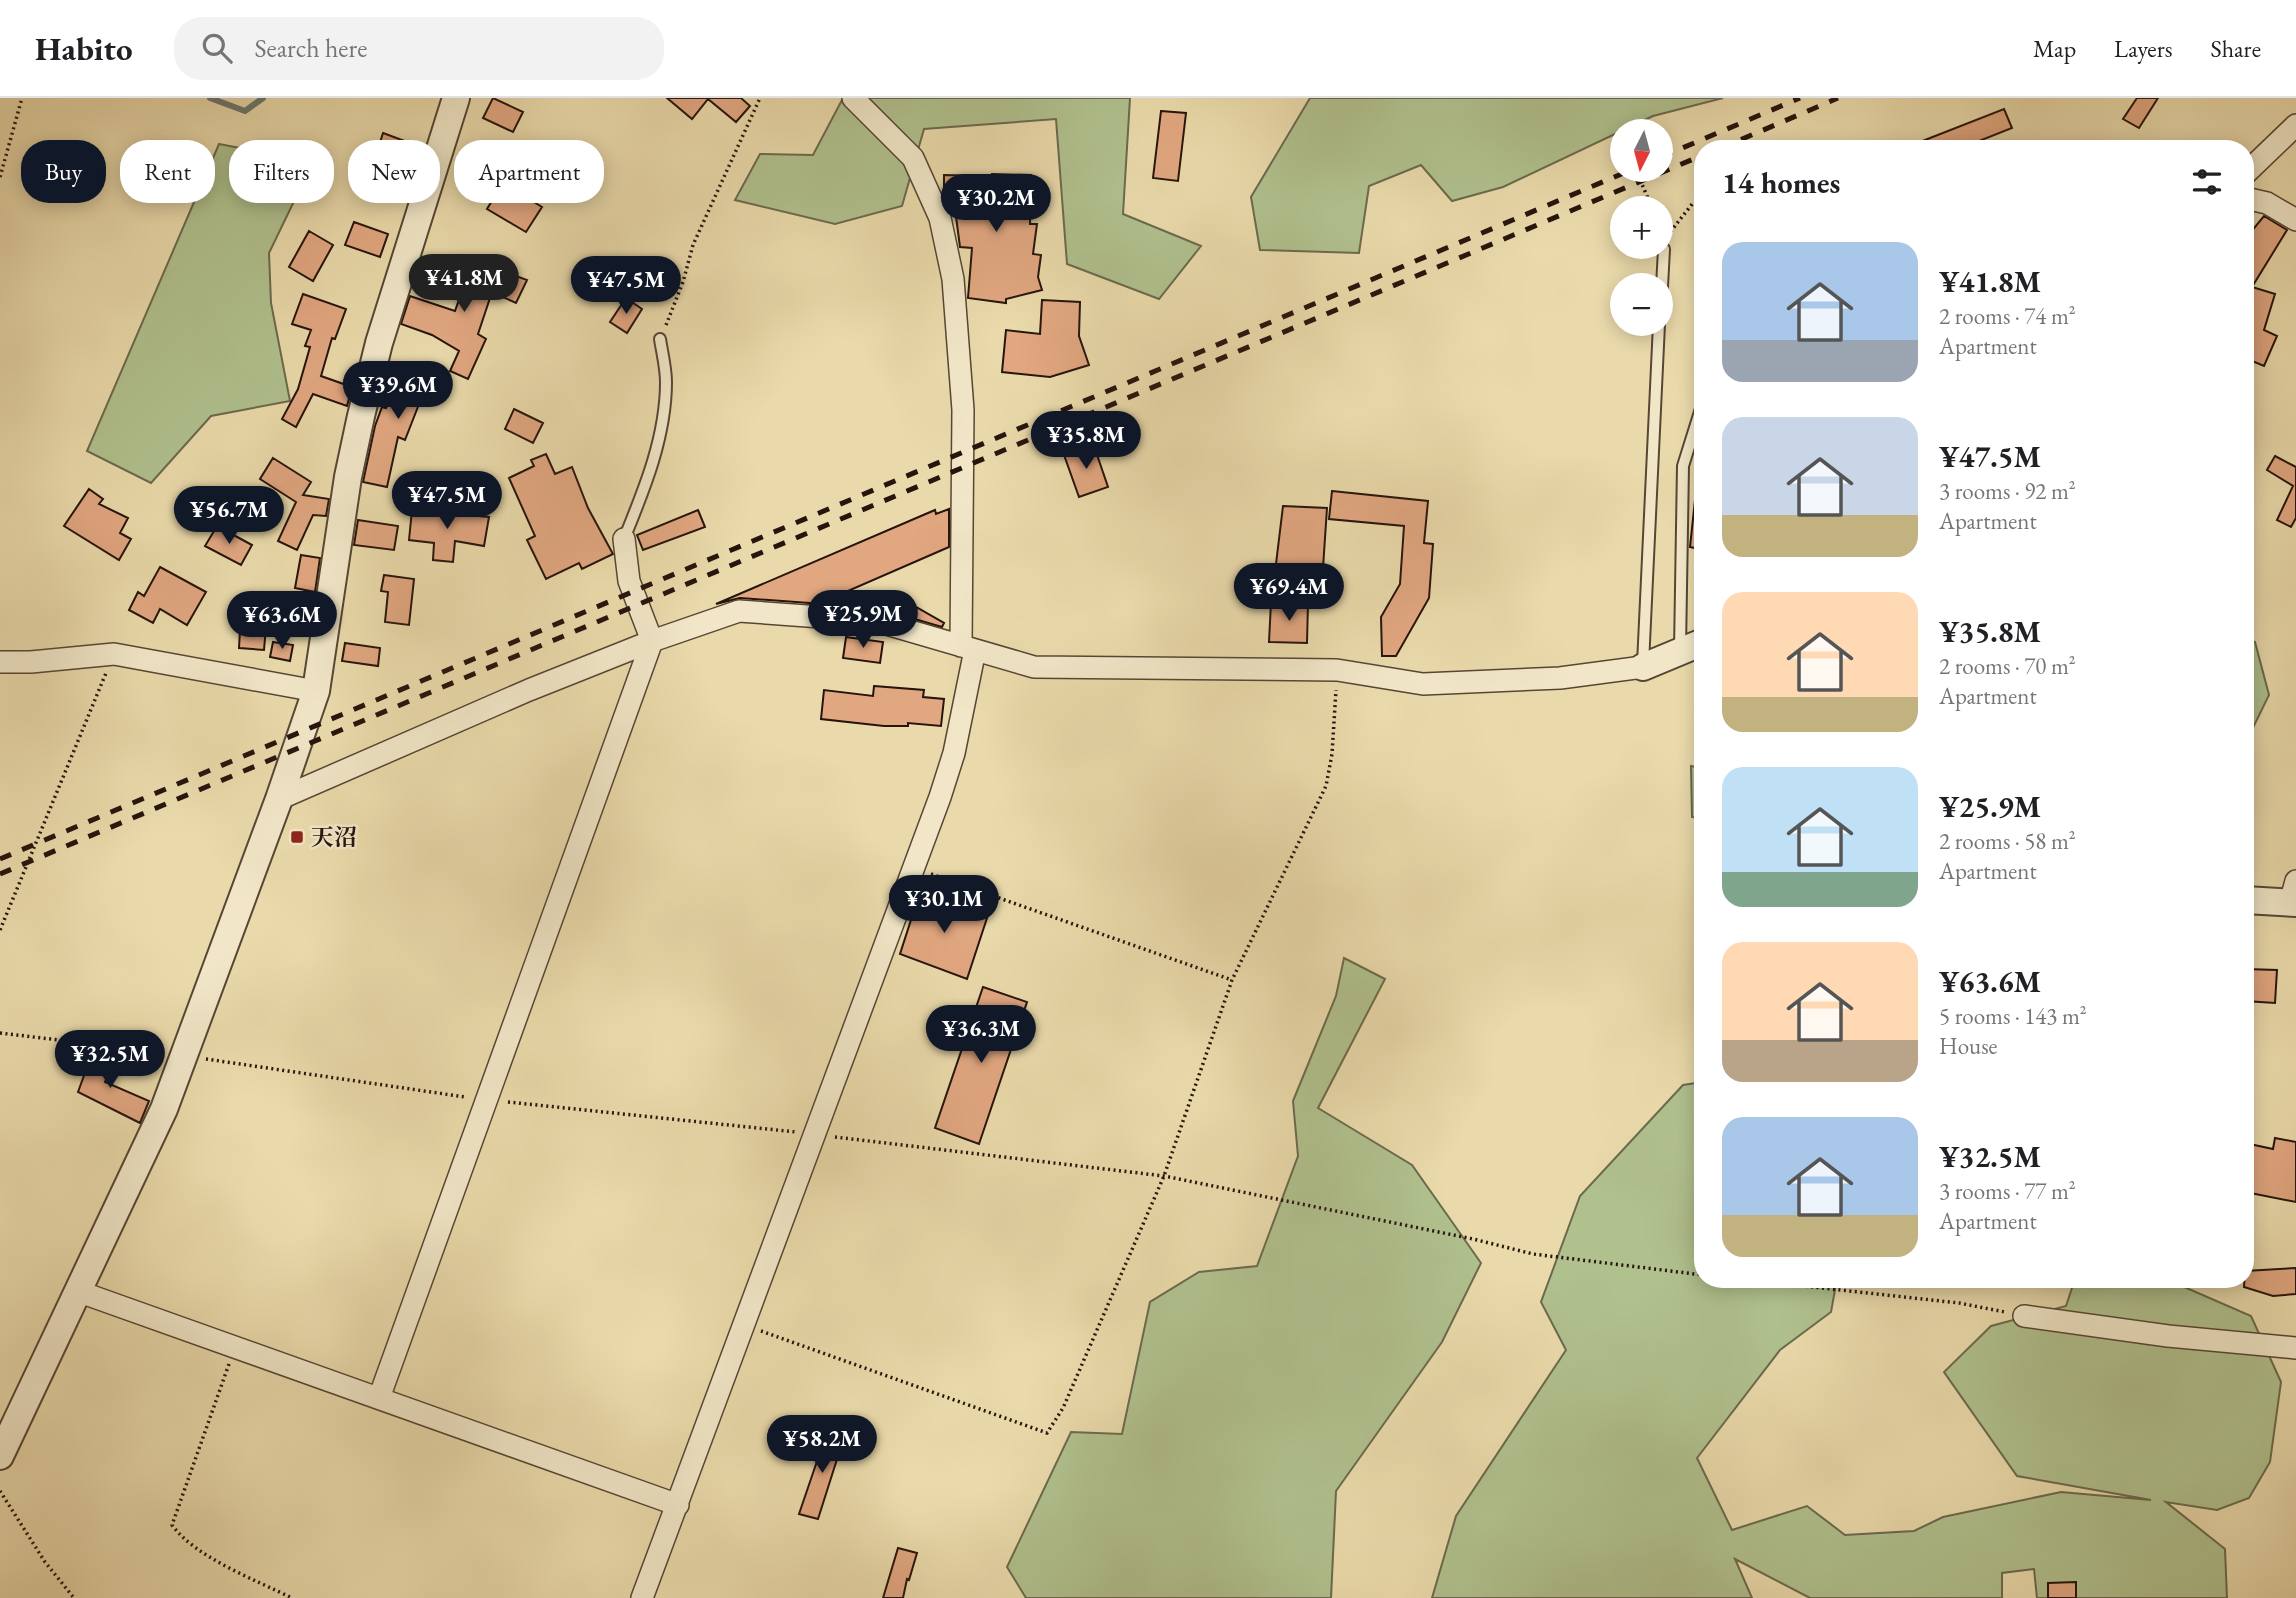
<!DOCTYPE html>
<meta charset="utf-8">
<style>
:root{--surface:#fff;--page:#f2f2f2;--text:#202124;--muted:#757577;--line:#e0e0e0;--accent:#111827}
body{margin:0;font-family:"EB Garamond","Noto Serif JP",serif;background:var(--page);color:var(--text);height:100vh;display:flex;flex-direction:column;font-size:26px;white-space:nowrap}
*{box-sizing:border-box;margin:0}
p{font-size:23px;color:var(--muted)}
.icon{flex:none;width:38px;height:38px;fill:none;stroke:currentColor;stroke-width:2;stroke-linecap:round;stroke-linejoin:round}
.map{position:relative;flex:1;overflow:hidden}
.details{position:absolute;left:1694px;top:42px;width:560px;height:1148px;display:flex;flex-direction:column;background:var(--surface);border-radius:28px;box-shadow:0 4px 18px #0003}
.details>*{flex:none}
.banner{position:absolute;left:21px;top:42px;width:665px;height:63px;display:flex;gap:14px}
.needle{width:46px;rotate:186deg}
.fabs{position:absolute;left:1610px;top:21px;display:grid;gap:14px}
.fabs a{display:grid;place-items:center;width:63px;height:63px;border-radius:50%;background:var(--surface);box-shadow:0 4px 18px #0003;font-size:35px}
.price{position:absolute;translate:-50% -60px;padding:0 16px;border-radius:24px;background:var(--accent);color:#fff;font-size:23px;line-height:46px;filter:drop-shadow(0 2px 4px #0008)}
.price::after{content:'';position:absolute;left:50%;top:42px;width:21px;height:16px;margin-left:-10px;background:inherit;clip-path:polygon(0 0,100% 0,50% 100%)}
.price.on{background:#222;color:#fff}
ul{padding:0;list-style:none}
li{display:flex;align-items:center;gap:21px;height:175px;padding:0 28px}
li span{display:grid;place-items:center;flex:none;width:196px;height:140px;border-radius:21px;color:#555}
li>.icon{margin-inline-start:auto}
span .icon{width:84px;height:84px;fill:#fffc;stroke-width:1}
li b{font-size:30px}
h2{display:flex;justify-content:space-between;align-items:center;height:84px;padding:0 28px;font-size:30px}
.pill{padding:0 24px;border-radius:28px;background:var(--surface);box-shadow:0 4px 18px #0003;font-size:24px;line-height:63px}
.pill.on{background:var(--accent);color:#fff}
header{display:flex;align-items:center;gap:42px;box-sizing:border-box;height:98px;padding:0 35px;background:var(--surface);border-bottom:2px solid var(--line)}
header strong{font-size:33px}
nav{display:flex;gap:38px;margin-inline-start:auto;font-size:24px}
.search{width:490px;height:63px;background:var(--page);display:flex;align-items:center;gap:18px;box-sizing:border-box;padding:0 24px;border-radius:28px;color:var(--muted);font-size:26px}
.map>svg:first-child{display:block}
.green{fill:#b0c18e;stroke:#6b6a4e;stroke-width:2}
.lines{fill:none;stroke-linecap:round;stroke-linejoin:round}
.stream{stroke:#6c7770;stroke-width:6}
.building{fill:#e1a781;stroke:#26140d;stroke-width:2}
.service-casing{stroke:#574634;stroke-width:14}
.minor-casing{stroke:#574634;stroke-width:24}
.tertiary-casing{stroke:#574634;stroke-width:30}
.path{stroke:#26140d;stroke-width:3.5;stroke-dasharray:2 3.5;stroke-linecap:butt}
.service{stroke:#f1e7c8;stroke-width:10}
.minor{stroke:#f1e7c8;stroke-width:21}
.tertiary{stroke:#f1e7c8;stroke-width:26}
.rail{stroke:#26140d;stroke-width:5;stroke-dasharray:12 12;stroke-linecap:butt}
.path-bridge{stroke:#26140d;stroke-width:3.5;stroke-dasharray:2 3.5;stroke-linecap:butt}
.poi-dot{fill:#8f2418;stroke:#f1e7c8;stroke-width:2.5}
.labels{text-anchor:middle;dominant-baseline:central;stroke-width:5;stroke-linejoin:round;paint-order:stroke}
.poi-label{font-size:23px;font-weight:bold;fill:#26140d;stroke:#f1e7c8;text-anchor:start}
</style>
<header>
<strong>Habito</strong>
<div class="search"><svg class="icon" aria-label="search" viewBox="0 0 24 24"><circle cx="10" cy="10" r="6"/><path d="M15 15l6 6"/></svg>Search here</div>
<nav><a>Map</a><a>Layers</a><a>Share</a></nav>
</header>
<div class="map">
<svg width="2296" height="1500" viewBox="0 0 2296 1500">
<rect width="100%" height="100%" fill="#eadaab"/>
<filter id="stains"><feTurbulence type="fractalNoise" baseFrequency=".00286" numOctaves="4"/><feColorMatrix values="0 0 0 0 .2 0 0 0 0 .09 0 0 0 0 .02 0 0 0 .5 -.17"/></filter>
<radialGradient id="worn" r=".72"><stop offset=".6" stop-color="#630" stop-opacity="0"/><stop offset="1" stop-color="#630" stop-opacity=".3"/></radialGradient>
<path class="green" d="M843,0H1130L1123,116L1201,148L1159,201L1067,166L1056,21L924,31L902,108L835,126L735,102L760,56L813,57Z
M1310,0H1723L1653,18L1503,89L1452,103L1421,67L1369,88L1359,155L1260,152L1251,99Z
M219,46L313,64L269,155L271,205L290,303L211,318L151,385L87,353Z
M2245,543L2255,544L2269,597L2245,646Z
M1691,668L1703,670V721L1692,719Z
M1344,860L1385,881L1318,1010L1412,1067L1481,1165L1442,1244L1336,1393L1331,1500H1026L1007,1469L1071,1334L1122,1336L1150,1204L1199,1174L1257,1168L1298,1058L1293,1003L1336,898Z
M1703,984V1181H1837L1831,1214L1780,1252L1697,1360L1732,1432L1807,1408L1845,1437L1914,1433L1943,1419L2061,1394L2151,1402L2017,1378L1944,1274L1991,1228L2066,1208L2075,1181H2166L2251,1218L2281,1284L2270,1364L2249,1400L2217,1412L2166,1404L2225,1451L2227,1500H2037L2034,1471L2002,1475V1500H1810L1735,1461L1752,1500H1432L1456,1418L1566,1252L1541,1204L1580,1098L1683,987Z"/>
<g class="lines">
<path class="stream" d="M210,0L245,13L263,0"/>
</g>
<path class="building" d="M493,0L523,14L513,34L483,20Z
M667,0H741L750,8L736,24L708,1L692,21Z
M2137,0H2158L2139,30L2123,21Z
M2004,11L2012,30L1959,51H1902Z
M1161,13L1186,15L1178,83L1153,80Z
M383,35L413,46L407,65L377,54Z
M514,44L534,58L519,78L500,65Z
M992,76L1031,77L1030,126H1037L1033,156L1041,157L1038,179L1042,192L1006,201V205L968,200L972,150L960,149L955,111H950L944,97V77L992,78Z
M503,85L542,109L526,134L487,111Z
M2264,118L2287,132L2252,189L2275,196L2264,232L2277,238L2264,268L2245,260V130L2251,134Z
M354,124L388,136L380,159L345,147Z
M309,133L333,147L313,183L289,169Z
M473,162L527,182L516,205L492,194L478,236L486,241L468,281L450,273L459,253L432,237L401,226L410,198L455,213Z
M303,196L346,211L335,241L332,240L321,278L352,289L347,308L313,296L296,329L282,321L298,291L310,249L305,248L311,232L292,226Z
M626,200L642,211L627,235L610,224Z
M1042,202L1080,204L1079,238L1089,267L1050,279L1002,274L1006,232L1040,236Z
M405,267L443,283L434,306L421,301L405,342L398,339L387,389L363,384L375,328L382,309L386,310Z
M514,311L543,325L533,345L505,331Z
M1094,348L1108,389L1079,399L1064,357Z
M546,356L555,376L572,369L588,410L613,456L582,471L579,465L546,481L527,442L535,438L509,380L534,368L531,362Z
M2275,358L2296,369V420L2291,429L2277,422L2293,388L2267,372Z
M273,360L311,384L303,397L329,401L326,418L313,417L297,452L278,443L296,404L260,381Z
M89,391L103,401L99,406L128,420L120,435L131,441L119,462L64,428Z
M1332,393L1428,403L1424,445L1433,446L1429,500L1396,558H1382L1381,519L1400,486L1404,428L1329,421Z
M1695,402L1703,403V452L1690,449Z
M1283,408L1327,410L1323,470L1276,466Z
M949,411V449L850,492L902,501L944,525L942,529L877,510L740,500L716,506L935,412L936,416Z
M412,412L489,419L484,448L455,443L453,464L433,462L434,445L409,442Z
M698,412L705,429L643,452L637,437Z
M358,422L398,428L394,452L354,447Z
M217,428L252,447L241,467L205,448Z
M301,457L320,460L315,494L295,490Z
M160,469L206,494L187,527L160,511L153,525L129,512L138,494L144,498Z
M1260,476L1278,477L1277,497L1259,496Z
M384,477L414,481L409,527L385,524L388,494L381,493Z
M1271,504L1308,505L1307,545L1269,544Z
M241,514L267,516L264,552L239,550Z
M846,539L883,544L880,565L843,560Z
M273,544L293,547L290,563L270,559Z
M345,545L380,550L378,568L342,563Z
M874,588L924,592L923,599L944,601L941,628L908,625V628H884L821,621L824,592L873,598Z
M920,794L988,817L967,881L900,856Z
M2245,871L2277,872L2275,905L2245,903Z
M983,889L1027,904L979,1046L935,1030Z
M93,953L114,961L105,984L149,1003L140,1025L78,994Z
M2275,1040L2296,1044V1104L2245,1094V1045L2273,1051Z
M2296,1170V1196L2273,1198L2244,1189L2245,1173Z
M828,1331L845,1336L818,1421L799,1416Z
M898,1450L917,1455L909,1482L907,1481L903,1500H883Z
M2076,1484V1500H2048V1485Z"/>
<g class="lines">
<g class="service-casing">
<path id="service" d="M1661,207L1664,151
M624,441C644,392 666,339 666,284C666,270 662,254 660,241
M1680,552L1683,368L1703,304
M1643,566L1659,226"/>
</g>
<g class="minor-casing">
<path id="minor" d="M853,0L913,60L940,120L953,181L963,312L961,548
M2245,76L2296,27
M2245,100L2267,105L2296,122
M0,564H31L114,556L316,593
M279,701L529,592L652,543L739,513L876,523L1034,569L1337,572L1423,586L1560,580L1643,569
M2290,805L2296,783
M80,1194L678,1407
M2024,1218L2168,1238L2296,1250
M379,1300L652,543L629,483L624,441
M642,1500L940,699L954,655L975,552"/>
</g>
<g class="tertiary-casing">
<path id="tertiary" d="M1643,569L1703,544
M2245,802L2296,805
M0,1358L164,1011L279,701L316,593L348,379L361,318L379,245L456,0"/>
</g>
<path class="path" d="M1619,32L1622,39
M0,79L22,0
M1667,138L1693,105
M666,227L683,184L693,147L760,0
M931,776L1232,882
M0,832L106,575
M0,935L160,954
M206,961L465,999
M508,1004L796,1034
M835,1039L1164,1078L1473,1141L1533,1156L1703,1177
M1740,1181L1959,1205L2005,1214
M761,1233L1047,1335L1063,1310L1164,1078L1232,882L1326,688L1332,656L1336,592
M229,1266L172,1427C196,1460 256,1482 292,1500
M0,1393L45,1464L74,1500"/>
<use href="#service" class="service"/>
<use href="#minor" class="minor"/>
<use href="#tertiary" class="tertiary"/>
<path class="rail" d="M1719,51L1838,0
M1661,59L1800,0
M0,761L1631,72
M0,776L1703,57"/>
<path class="path-bridge" d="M1636,72L1652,110"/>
</g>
<rect class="poi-dot" x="290" y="732" width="14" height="14" rx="3.5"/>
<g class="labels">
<g class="poi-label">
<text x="311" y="739">天沼</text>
</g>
</g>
<rect width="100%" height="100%" filter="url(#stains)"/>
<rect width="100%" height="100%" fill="url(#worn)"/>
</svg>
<div class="fabs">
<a><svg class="needle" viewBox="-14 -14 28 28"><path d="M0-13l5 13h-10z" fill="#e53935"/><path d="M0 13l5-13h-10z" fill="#757577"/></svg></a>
<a>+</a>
<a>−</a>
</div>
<b class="price" style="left:996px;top:136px">¥30.2M</b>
<b class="price on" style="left:464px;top:216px">¥41.8M</b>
<b class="price" style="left:626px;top:218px">¥47.5M</b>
<b class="price" style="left:398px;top:323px">¥39.6M</b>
<b class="price" style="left:1086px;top:373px">¥35.8M</b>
<b class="price" style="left:447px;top:433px">¥47.5M</b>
<b class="price" style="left:229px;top:448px">¥56.7M</b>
<b class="price" style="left:1289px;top:525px">¥69.4M</b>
<b class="price" style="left:863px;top:552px">¥25.9M</b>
<b class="price" style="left:282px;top:553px">¥63.6M</b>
<b class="price" style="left:944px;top:837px">¥30.1M</b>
<b class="price" style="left:981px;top:967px">¥36.3M</b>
<b class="price" style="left:110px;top:992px">¥32.5M</b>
<b class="price" style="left:822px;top:1377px">¥58.2M</b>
<div class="banner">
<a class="pill on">Buy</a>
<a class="pill">Rent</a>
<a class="pill">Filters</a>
<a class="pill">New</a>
<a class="pill">Apartment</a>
</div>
<section class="details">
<h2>14 homes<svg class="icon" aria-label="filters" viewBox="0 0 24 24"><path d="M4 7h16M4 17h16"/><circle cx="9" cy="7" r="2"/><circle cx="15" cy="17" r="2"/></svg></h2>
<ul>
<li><span style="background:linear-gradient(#a9c7e8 70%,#9aa5b1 0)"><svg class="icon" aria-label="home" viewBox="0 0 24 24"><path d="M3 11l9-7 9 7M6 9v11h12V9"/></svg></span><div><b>¥41.8M</b><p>2 rooms · 74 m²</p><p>Apartment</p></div></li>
<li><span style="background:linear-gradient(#c9d6e8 70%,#c2b280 0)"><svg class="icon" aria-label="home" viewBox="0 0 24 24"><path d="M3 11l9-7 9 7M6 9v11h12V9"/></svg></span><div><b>¥47.5M</b><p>3 rooms · 92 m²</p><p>Apartment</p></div></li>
<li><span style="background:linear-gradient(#ffd9b3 75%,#c2b280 0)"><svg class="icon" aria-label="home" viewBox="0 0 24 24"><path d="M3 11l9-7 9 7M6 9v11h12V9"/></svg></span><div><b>¥35.8M</b><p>2 rooms · 70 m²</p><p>Apartment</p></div></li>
<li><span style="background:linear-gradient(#bfe0f5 75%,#7fa58c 0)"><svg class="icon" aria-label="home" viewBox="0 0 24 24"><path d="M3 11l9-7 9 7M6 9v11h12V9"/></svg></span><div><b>¥25.9M</b><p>2 rooms · 58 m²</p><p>Apartment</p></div></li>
<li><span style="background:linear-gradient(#ffd9b3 70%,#b9a48a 0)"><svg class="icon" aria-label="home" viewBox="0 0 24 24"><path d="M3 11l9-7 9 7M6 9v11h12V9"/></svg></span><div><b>¥63.6M</b><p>5 rooms · 143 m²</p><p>House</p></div></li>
<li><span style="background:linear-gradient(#a9c7e8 70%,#c2b280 0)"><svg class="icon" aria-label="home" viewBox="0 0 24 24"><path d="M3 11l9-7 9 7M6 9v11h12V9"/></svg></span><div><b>¥32.5M</b><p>3 rooms · 77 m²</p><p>Apartment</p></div></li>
</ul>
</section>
</div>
